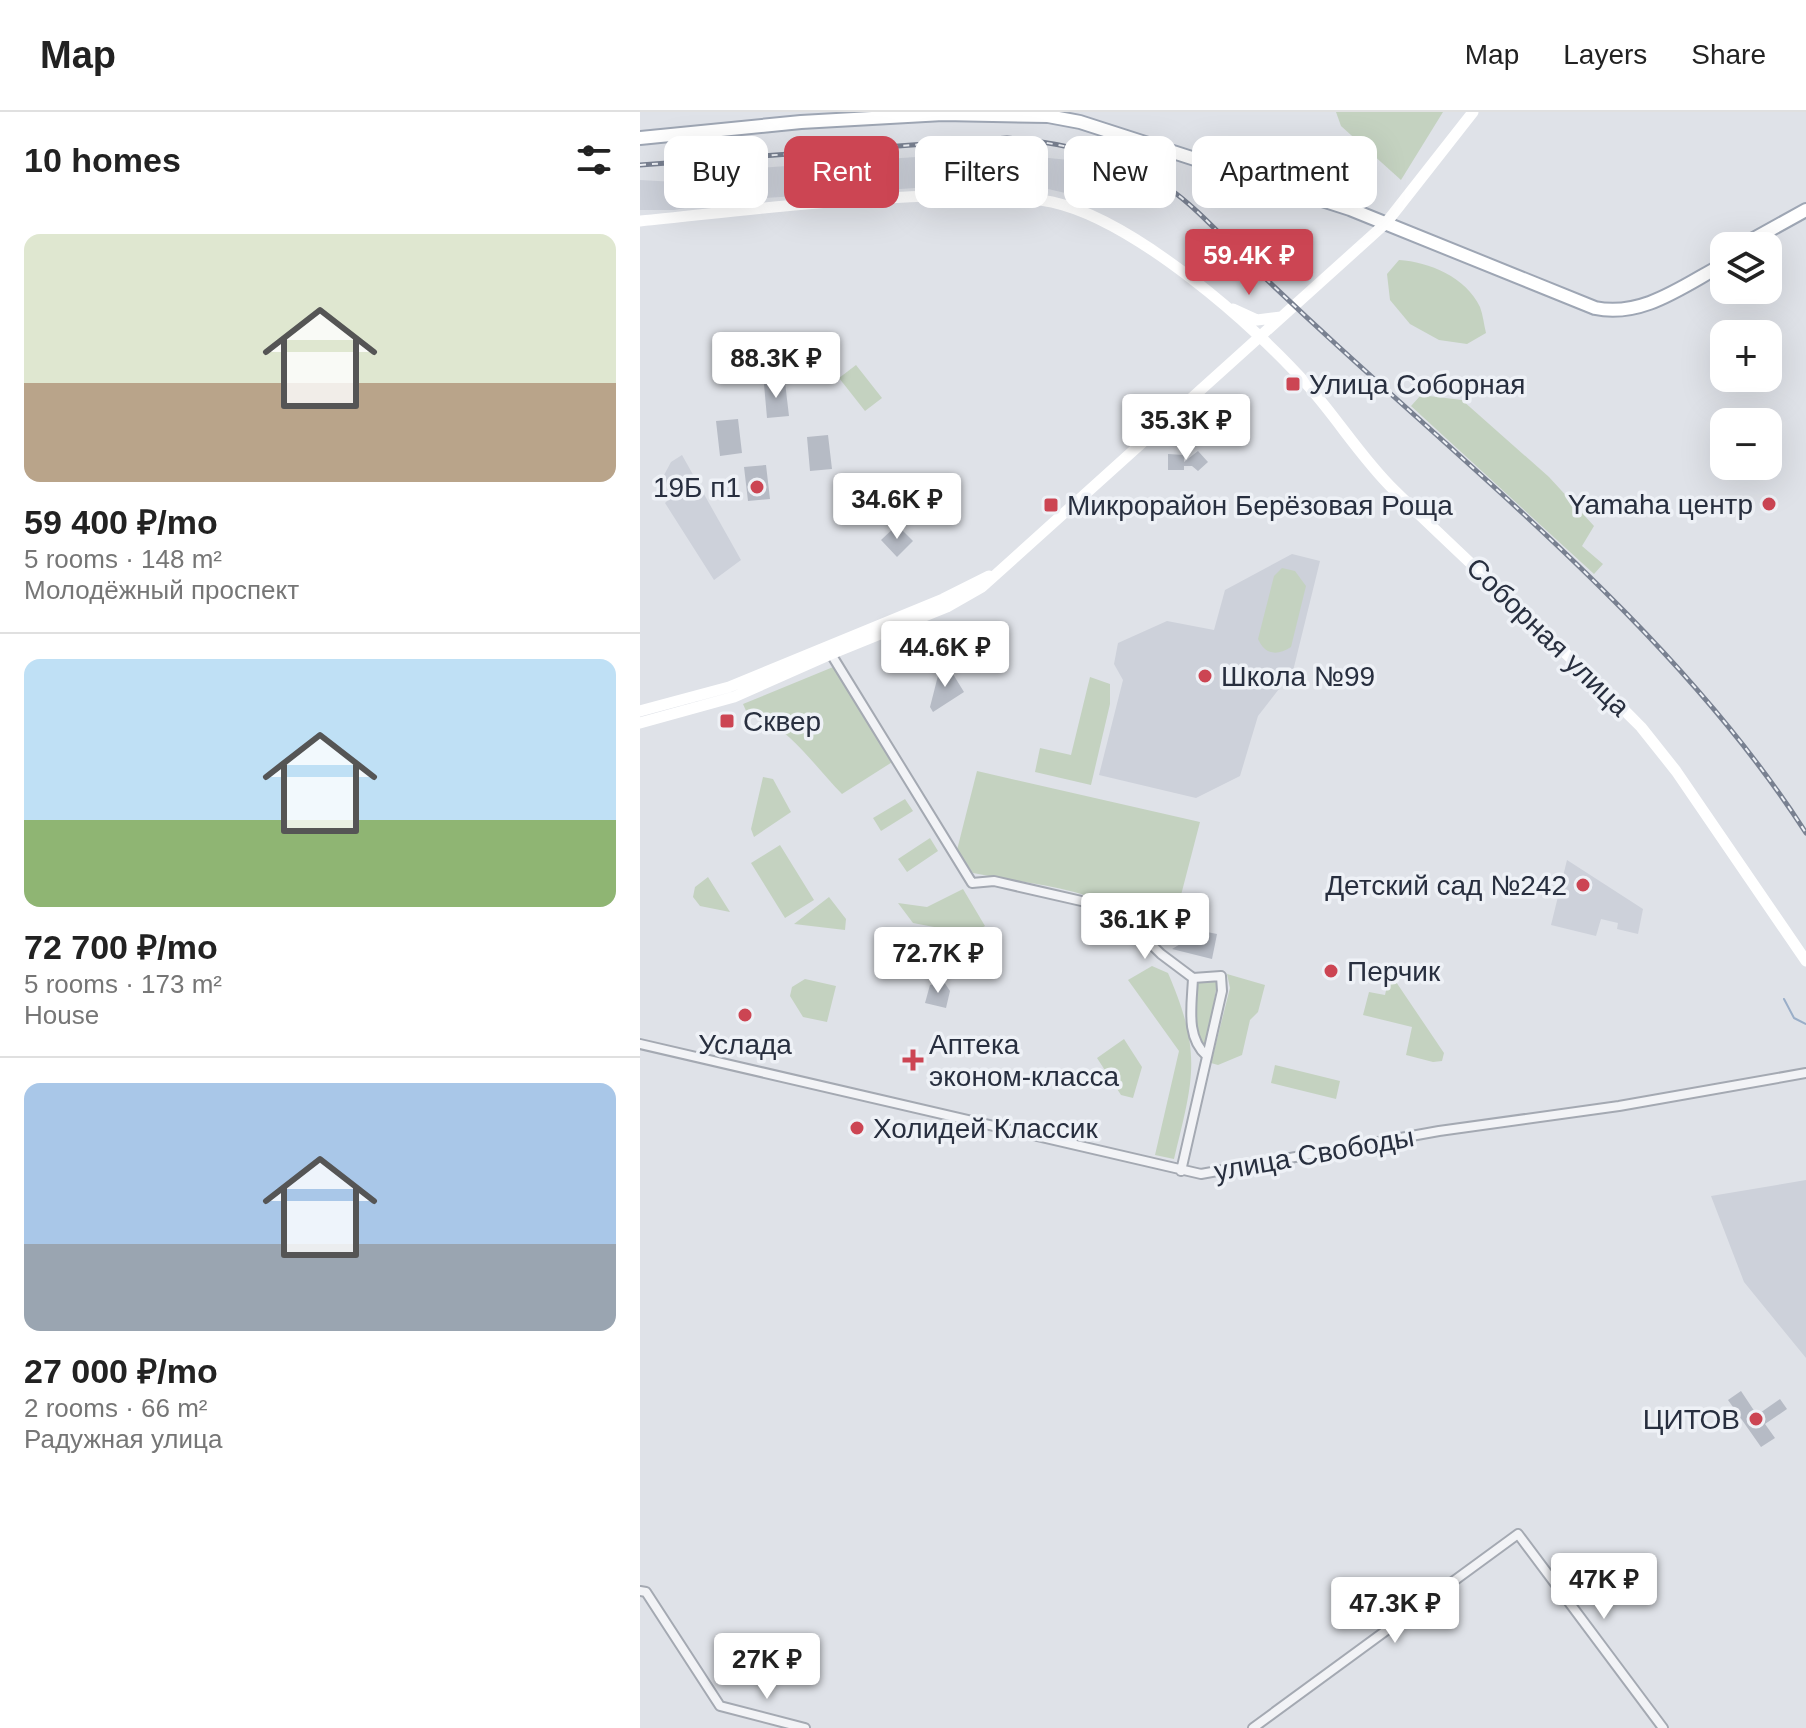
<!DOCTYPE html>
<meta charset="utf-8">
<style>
:root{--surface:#fff;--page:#f6f6f6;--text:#222;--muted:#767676;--line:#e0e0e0;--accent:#cc4553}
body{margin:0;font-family:Helvetica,sans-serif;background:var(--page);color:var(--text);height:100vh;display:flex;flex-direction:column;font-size:30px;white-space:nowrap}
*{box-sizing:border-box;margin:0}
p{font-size:26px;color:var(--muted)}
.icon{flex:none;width:44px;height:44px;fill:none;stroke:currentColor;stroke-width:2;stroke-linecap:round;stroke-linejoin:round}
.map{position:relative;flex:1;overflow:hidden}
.sheet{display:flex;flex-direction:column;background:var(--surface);width:640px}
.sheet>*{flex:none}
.banner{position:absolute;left:24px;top:24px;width:760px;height:72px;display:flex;gap:16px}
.controls{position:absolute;left:1070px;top:120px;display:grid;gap:16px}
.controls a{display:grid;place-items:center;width:72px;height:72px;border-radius:16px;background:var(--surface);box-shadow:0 8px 32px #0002;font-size:40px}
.price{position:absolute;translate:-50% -68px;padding:0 18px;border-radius:8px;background:#fff;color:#222;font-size:26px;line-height:52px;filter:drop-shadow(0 2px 4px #0008)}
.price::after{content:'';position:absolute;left:50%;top:48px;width:24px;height:18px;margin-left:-12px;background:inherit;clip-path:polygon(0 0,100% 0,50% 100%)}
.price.on{background:var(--accent);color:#fff}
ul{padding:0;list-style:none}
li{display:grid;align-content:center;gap:16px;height:424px;padding:0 24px}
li+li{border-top:2px solid var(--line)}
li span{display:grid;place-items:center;height:248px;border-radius:16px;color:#555}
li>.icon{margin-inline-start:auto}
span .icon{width:144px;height:144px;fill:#fffc;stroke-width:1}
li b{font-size:34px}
h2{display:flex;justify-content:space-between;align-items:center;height:96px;padding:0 24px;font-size:34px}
.tag{padding:0 28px;border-radius:16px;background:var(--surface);box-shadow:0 8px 32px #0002;font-size:28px;line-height:72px}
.tag.on{background:var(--accent);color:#fff}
header{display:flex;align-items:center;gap:48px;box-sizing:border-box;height:112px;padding:0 40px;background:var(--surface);border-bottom:2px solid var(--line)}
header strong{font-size:38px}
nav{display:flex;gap:44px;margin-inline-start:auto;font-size:28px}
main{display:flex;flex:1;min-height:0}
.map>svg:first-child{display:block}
.built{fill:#cdd1da}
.green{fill:#c4d2c0}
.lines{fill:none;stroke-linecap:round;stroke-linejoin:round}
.stream{stroke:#9aaec8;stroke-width:2}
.building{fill:#b6bbc5}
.street-casing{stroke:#a4a9b2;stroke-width:12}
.primary-casing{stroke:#9ea6b4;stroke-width:16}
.street{stroke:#f2f3f6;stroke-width:8}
.secondary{stroke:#fff;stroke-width:11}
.primary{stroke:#fff;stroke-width:12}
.rail-casing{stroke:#798191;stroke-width:5}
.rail{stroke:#eef1f6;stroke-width:2;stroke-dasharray:6;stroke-linecap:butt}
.poi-dot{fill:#cc4553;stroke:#eef1f6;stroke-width:3}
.labels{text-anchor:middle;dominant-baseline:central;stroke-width:7;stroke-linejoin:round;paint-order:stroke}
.poi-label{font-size:28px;fill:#282f3f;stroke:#eef1f6;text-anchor:start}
.street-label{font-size:28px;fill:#282f3f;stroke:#eef1f6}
</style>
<header>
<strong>Map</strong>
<nav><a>Map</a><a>Layers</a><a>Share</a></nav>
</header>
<main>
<section class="sheet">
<h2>10 homes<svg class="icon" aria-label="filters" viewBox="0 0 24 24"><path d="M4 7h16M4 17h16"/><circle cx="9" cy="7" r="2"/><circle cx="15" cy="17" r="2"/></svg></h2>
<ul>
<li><span style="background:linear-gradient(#dfe7d0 60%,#b9a48a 0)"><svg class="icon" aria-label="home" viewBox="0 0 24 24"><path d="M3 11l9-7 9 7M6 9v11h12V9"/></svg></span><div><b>59 400 ₽/mo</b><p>5 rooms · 148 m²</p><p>Молодёжный проспект</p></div></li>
<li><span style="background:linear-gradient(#bfe0f5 65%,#8fb573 0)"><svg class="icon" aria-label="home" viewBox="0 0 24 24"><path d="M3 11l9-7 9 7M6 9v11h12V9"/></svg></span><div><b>72 700 ₽/mo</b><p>5 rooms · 173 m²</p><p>House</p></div></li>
<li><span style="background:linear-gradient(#a9c7e8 65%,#9aa5b1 0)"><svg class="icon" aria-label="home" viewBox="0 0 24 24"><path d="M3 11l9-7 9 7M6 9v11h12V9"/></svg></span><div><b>27 000 ₽/mo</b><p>2 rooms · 66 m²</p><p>Радужная улица</p></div></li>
</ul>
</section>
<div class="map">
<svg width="1166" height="1616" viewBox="0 0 1166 1616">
<rect width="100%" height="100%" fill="#dfe2e8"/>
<path class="built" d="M347,40L429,48L487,64L477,93L395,74L335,72L125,86L117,80L111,65L120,56Z
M0,68L36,70L59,80L61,93L34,98H0Z
M42,343L101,448L74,468L25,391L32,384L23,365L31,350Z
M652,442L680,449L653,559L618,604L600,664L556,686L459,663L483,568L474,552L478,531L527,509L574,518L585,478Z
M927,748L1003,797L998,822L977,817L978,811L961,807L956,824L911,813Z
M1166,1068V1246L1104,1170L1071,1084Z"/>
<path class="green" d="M696,0H803L761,68L701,14Z
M759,148C789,150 826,165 840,195C843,203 844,213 846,221L827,232L799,228L770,212L750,188L747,162Z
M216,253L242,286L225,299L199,266Z
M781,283L822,288L909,365L954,414L942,434L963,452L954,462L771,294Z
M642,456L655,459L666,474L651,535C637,544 625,543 618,527L634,464Z
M198,553L257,647L202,682C175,655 145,609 107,601L103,592Z
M450,565L470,572V592L451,673L395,660L400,636L431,643Z
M337,659L560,710L534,810L516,826C506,818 497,809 486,802C444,774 382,771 333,761L317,738Z
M123,665L133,667L151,700L114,725L111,717Z
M265,687L273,699L241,719L233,706Z
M290,726L298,739L267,760L258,747Z
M140,733L174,788L145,806L111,751Z
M68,765L90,800L60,794L53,785L55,775Z
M323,777L345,814L331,822L273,811L258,791L287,795Z
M189,785L206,807L205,818L154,812Z
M512,854L528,861C562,940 554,965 534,1047L515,1043L539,939L488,868Z
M750,861L804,941L802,949L793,950L766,943L772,915L723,903L729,880L745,883Z
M587,862L625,873L618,900L610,908L602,943L578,953L571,951L590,876Z
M565,866L578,867L565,939L558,933L554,899L557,872Z
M165,867L196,874L187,910L163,905L150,884L152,875Z
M484,927L502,955L493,986L481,983L457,946Z
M635,953L700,969L696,987L631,971Z"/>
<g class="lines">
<path class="stream" d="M1144,887L1154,906L1166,912"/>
</g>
<path class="building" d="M145,270L149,304L127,306L124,272Z
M98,307L102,341L80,344L76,309Z
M188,323L192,357L170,359L167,325Z
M558,339L568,350L558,359L552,354H544V358H528V342L544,343V350Z
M126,353L130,387L108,389L104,355Z
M257,413L273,429L257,445L241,428Z
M301,552L308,554L324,580L293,600L290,595Z
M562,819L577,822L572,847L532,837Z
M304,870L310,879L306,896L285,891L290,873Z
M1101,1279L1117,1303L1140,1287L1147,1297L1125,1312L1135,1326L1121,1335L1088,1288Z"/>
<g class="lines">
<g class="street-casing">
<path id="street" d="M191,542L332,771L354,769L459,793L482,804L521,842L553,866L581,864L582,879L541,1059
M553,866C552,893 545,925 567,944
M0,932L561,1062L799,1019L979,994L1166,961
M0,1479L6,1480L80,1594L165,1616
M613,1616L878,1422L1023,1616"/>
</g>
<g class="primary-casing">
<path id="primary" d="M0,26L161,10L303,2L408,4L440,10L710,97L955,196C1003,206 1044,173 1084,152
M1101,134L1166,98"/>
</g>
<use href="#street" class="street"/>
<path class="secondary" d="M0,109C89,100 177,89 266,85C315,83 363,80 412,90C494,108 615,213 670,276C699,309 723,348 755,379C836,458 921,534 1001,615L1036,659L1166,849
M593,197L617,208L641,205
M0,599L89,575L303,487L349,464
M0,611L94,585L191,542L307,495L342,475L746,111L833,0"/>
<use href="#primary" class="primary"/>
<g class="rail-casing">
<path id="rail" d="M0,53L367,26C424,31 478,43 527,75C553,93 575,117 598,140C631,172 665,204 699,235C862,384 1046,534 1166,721"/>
</g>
<use href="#rail" class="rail"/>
</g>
<g class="poi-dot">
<rect x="645" y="264" width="16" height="16" rx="4"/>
<circle cx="117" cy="375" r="8"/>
<circle cx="1129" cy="392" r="8"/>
<rect x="403" y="385" width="16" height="16" rx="4"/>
<circle cx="565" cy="564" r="8"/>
<rect x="79" y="601" width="16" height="16" rx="4"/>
<circle cx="943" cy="773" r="8"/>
<circle cx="691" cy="859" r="8"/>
<circle cx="105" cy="903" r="8"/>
<path d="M269 936h8v8h8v8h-8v8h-8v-8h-8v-8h8z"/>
<circle cx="217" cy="1016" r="8"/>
<circle cx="1116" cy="1307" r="8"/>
</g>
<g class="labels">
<g class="poi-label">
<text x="669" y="272">Улица Соборная</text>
<text x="101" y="375" text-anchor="end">19Б п1</text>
<text x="1113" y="392" text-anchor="end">Yamaha центр</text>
<text x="427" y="393">Микрорайон Берёзовая Роща</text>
<text x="581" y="564">Школа №99</text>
<text x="103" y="609">Сквер</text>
<text x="927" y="773" text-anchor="end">Детский сад №242</text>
<text x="707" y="859">Перчик</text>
<text x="105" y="932" text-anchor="middle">Услада</text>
<text x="289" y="932">Аптека<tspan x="289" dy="32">эконом-класса</tspan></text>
<text x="233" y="1016">Холидей Классик</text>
<text x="1100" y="1307" text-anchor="end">ЦИТОВ</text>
</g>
<g class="street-label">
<text transform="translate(908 525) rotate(44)">Соборная улица</text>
<text transform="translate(674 1042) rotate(-10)">улица Свободы</text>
</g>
</g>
</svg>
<div class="controls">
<a><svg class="icon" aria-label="layers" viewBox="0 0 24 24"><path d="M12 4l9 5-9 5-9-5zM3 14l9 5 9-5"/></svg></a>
<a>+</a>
<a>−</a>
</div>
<b class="price on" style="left:609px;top:185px">59.4K ₽</b>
<b class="price" style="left:136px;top:288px">88.3K ₽</b>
<b class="price" style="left:546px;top:350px">35.3K ₽</b>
<b class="price" style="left:257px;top:429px">34.6K ₽</b>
<b class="price" style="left:305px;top:577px">44.6K ₽</b>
<b class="price" style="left:505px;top:849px">36.1K ₽</b>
<b class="price" style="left:298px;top:883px">72.7K ₽</b>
<b class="price" style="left:964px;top:1509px">47K ₽</b>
<b class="price" style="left:755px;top:1533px">47.3K ₽</b>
<b class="price" style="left:127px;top:1589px">27K ₽</b>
<div class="banner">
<a class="tag">Buy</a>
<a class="tag on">Rent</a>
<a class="tag">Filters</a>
<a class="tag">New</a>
<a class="tag">Apartment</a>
</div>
</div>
</main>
